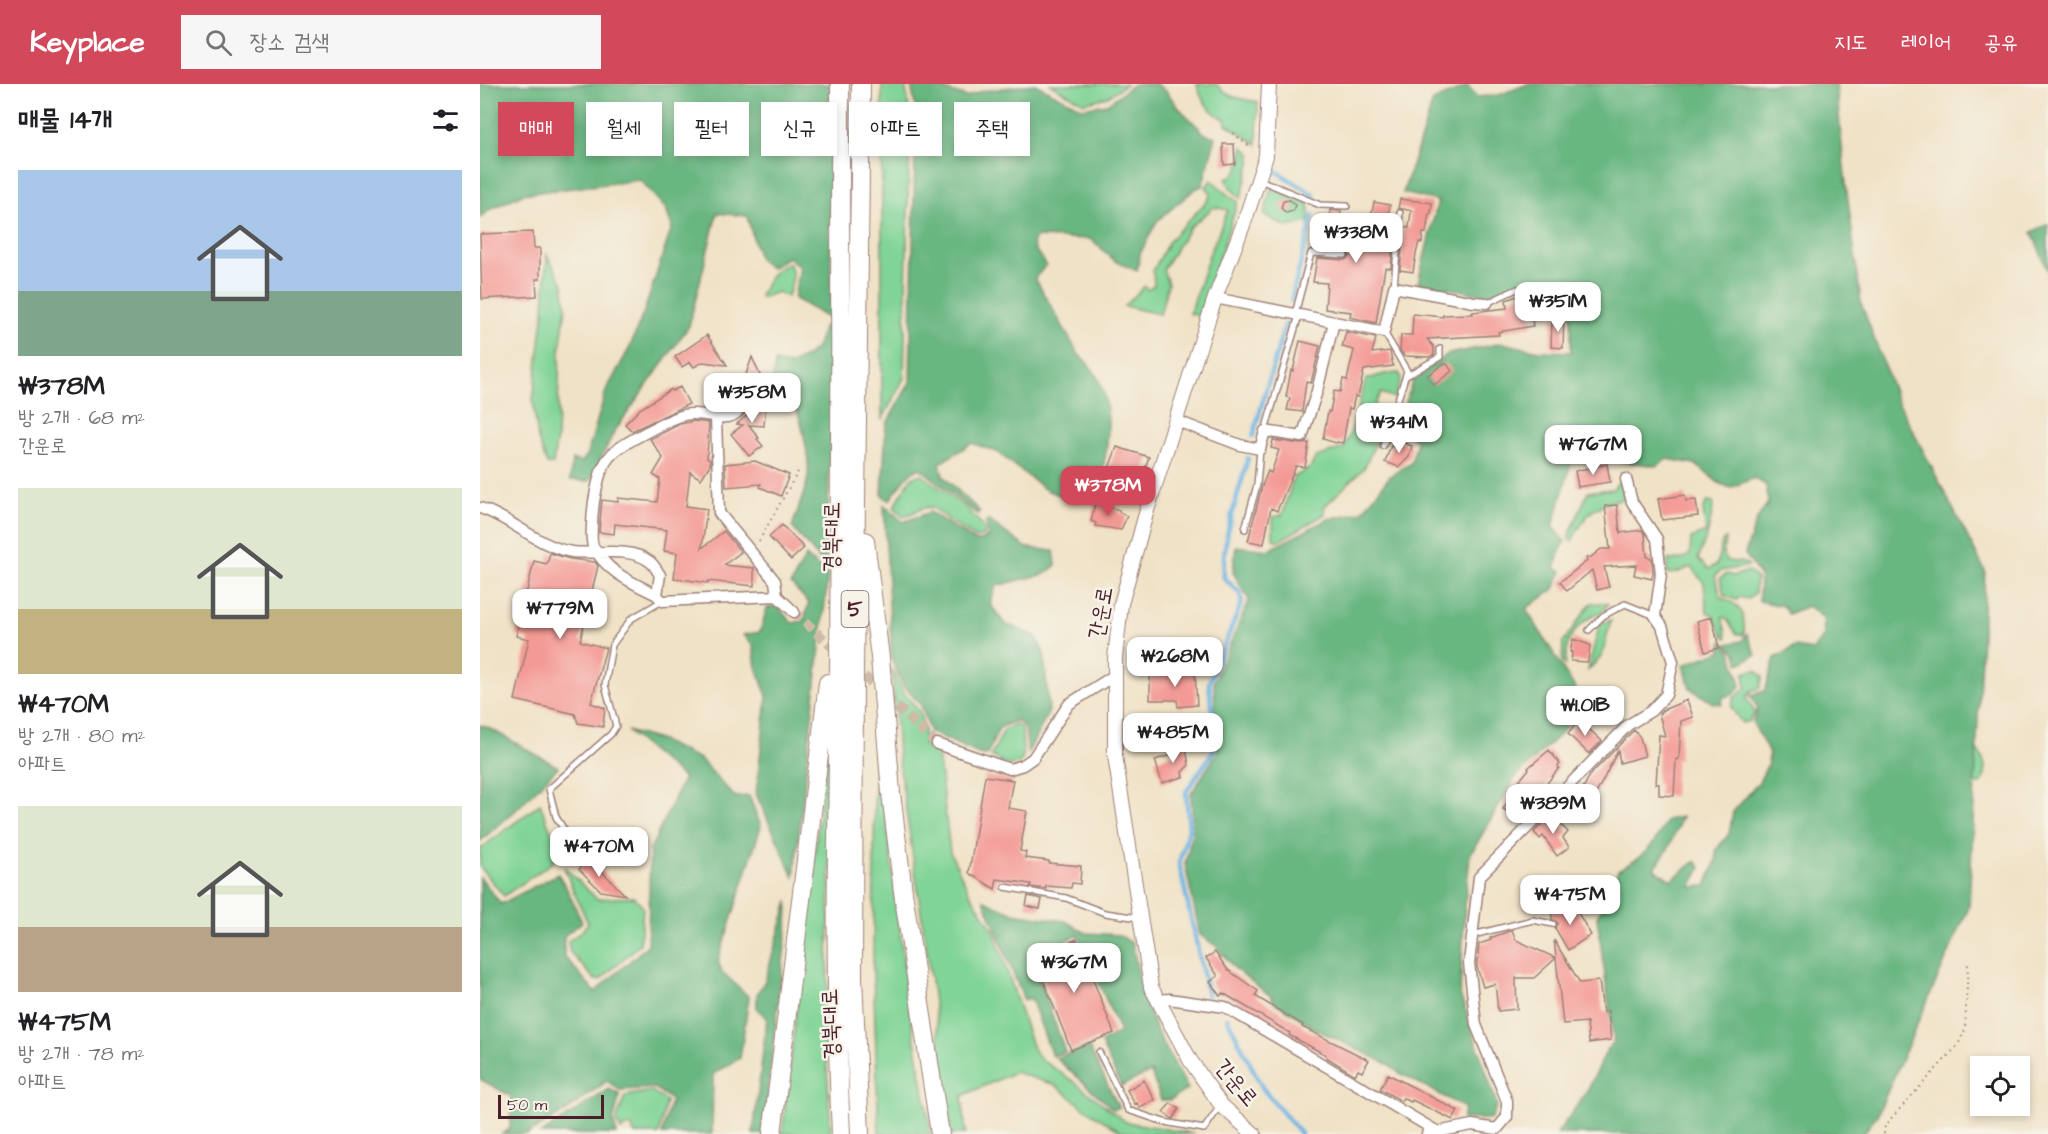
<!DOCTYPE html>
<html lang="ko">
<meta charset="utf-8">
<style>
:root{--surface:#fff;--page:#f6f6f6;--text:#202124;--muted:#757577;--accent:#d1495b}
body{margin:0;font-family:"Architects Daughter","Poor Story",sans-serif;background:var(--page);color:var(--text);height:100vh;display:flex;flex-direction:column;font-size:22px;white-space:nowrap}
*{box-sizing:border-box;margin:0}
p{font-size:20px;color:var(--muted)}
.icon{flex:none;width:33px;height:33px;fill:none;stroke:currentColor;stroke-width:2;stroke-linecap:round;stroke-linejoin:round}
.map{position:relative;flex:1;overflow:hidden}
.drawer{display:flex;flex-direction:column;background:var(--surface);width:480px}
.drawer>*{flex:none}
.hud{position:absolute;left:18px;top:18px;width:570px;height:54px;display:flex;gap:12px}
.fabs{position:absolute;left:1490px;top:972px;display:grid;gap:12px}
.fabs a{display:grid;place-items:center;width:60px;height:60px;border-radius:0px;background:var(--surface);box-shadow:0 3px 9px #0003;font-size:30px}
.scale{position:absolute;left:18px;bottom:15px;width:106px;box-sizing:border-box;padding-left:6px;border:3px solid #4a1f2b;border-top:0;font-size:16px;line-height:21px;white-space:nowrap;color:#4a1f2b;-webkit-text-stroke:4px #f7f3e8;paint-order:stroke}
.price{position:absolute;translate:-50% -51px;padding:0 14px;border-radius:12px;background:#fff;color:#222;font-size:20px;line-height:39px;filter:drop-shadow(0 2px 3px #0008)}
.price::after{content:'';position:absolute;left:50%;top:36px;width:18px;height:14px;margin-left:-9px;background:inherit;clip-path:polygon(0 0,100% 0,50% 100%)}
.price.active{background:var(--accent);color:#fff}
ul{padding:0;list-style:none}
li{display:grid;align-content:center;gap:12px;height:318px;padding:0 18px}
li span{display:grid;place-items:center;height:186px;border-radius:0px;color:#555}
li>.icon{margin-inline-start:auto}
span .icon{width:108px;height:108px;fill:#fffc;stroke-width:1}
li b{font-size:26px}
h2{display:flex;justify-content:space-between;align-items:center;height:72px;padding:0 18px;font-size:26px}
.tag{padding:0 21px;border-radius:0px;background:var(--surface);box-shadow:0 3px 9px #0003;font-size:21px;line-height:54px}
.tag.active{background:var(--accent);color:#fff}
header{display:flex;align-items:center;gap:36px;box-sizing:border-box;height:84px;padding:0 30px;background:var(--accent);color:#fff}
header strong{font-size:28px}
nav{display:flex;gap:33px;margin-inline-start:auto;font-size:21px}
.search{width:420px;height:54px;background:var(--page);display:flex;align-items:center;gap:15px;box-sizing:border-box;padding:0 21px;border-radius:0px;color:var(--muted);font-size:22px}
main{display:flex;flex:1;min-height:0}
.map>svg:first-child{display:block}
.green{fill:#81d497;stroke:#667a61;stroke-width:1.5}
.forest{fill:#68b680;stroke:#596a56;stroke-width:1.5}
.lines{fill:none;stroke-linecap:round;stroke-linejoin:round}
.stream{stroke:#6bb3e3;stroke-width:4.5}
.building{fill:#f49a95}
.minor-tunnel{stroke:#cfbba7;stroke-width:10;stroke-dasharray:10 5;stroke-linecap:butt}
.service-casing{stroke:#9d8078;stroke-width:8}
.minor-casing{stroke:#9d8078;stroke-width:13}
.tertiary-casing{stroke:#9d8078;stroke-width:16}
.trunk-casing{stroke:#9d8078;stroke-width:20}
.path{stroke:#9d8078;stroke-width:2;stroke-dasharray:1.5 4.5;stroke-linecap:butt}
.service{stroke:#fff;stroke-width:5}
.minor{stroke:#fff;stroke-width:10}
.tertiary{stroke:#fff;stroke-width:14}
.trunk{stroke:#fff;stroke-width:18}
.labels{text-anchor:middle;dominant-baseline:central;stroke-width:5;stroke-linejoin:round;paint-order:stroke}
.shield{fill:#f7f3e8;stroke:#7e5f64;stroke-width:1.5}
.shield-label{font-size:21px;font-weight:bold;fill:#4a1f2b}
.street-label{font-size:22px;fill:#4a1f2b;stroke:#f7f3e8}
</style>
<header>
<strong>Keyplace</strong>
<div class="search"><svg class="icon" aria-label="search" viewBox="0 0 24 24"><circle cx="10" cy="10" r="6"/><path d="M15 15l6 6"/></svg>장소 검색</div>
<nav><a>지도</a><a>레이어</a><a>공유</a></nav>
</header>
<main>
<section class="drawer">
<h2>매물 14개<svg class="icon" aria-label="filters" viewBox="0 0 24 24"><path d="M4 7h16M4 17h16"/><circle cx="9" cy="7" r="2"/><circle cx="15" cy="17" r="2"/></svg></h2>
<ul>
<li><span style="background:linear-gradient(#a9c7e8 65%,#7fa58c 0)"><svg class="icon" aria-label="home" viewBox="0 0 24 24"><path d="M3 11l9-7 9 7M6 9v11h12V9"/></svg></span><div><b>₩378M</b><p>방 2개 · 68 m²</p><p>간운로</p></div></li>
<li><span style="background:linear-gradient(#dfe7d0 65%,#c2b280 0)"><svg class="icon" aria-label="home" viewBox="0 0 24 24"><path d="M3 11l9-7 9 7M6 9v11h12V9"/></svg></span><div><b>₩470M</b><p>방 2개 · 80 m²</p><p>아파트</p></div></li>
<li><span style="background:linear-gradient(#dfe7d0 65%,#b9a48a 0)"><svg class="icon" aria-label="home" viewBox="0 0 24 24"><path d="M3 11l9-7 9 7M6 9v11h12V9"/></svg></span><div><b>₩475M</b><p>방 2개 · 78 m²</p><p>아파트</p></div></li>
</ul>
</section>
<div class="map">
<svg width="1568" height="1050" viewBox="0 0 1568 1050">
<rect width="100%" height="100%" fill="#f7f3e8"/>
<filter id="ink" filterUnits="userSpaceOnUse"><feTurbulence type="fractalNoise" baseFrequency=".0167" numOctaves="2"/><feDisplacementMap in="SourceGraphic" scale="12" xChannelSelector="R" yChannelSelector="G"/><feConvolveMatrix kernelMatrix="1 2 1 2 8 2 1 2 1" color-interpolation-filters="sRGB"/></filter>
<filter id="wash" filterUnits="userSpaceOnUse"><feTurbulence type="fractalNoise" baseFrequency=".008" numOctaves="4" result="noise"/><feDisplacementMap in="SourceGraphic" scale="24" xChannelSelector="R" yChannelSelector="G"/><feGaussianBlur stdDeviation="1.35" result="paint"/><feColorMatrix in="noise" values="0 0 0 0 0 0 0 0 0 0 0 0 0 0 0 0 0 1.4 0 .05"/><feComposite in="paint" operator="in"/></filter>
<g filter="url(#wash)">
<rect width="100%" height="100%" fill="#f0e2c6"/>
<path class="green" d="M402,0H425L430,31L424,294L402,336Z
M570,0H646L627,13L604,19Z
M717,0H737C745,14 763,15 778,18L777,60L746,40L745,35C730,29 720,15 717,0Z
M763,63L771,69L770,80L761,114L751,105L746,95C760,90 762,76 763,63Z
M731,96C741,103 747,113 758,117L720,232L710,230L729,171L748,126L734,123L710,143L683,185L688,200L680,230L644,222L665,202L668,206L674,201L673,187L689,157L728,116L731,109L726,103Z
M791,104L829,120V138L807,143L784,131Z
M67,171L83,200L86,223L80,265L77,352L73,380H67L58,355L53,317L64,226Z
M309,179C315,189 312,203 307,213L297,208L282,214L280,212C289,195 290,187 309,179Z
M919,289L921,294L915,314L901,309C891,324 892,329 905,339L884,384L844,423L845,430L799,457L793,455V433L802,431L814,393L830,384L836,373L864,364L872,345L886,295L905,290Z
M441,390L485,423L504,443L505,451L497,454L483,446L452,423L443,424L423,433L414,423L431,394Z
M1140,396L1147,418L1142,415C1112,421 1105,431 1092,457L1088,454L1108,408L1133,405Z
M1227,418L1234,419L1228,448L1218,475L1229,485L1237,480L1242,458L1246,454L1243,468L1247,477L1266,479L1269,482L1240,487L1235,492L1241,514C1262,519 1265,532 1264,551L1257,550L1246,534L1242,533L1247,554L1243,552L1233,531L1227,528L1224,499L1211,483L1196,489L1187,490L1188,476L1203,475L1210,470L1211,454L1226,448L1223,426Z
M1268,487L1276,494L1275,509L1268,515L1259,513L1257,516L1244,511L1240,494L1247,490L1254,492Z
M1111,519L1128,520L1121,529C1108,532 1094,545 1089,557C1086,564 1086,574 1085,581L1082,578L1083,558Z
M1131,536L1122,572L1108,586L1120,539Z
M412,585L423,608L440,628L444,646V662L458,669L470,768L490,810L514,847L553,965L562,976L593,997L646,1038L715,1050H659L642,1048L611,1029L575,1001L535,988L482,1012L486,1050H471L452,903L418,671Z
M1276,586L1283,593L1280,604L1271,607L1266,614L1275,628L1270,637L1262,639L1251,623L1254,614L1266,604L1264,589Z
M536,640L542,645L543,674L538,680L527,681L511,672L524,646Z
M1476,640C1490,657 1515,678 1501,700L1477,701Z
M348,655L353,676L346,966L351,1050H302Z
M395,670L399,674L429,922L451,1050H399L393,884Z
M60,720L79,766L73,778L24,812L0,783V765Z
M84,783L117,815L154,813L163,823L160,860L120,896H115L90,868L88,857L102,847L108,839L93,806Z
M172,1007L186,1017L179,1050H155L150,1041L141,1046L136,1038L145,1012Z"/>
<path class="forest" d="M0,0H350L351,236L314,214L320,183L308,173L291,184L279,175L267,132L237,129L209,242L134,348L110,397L90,396L92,376L102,378L107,371L126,307L150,263L165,225L192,143L186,125L160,96L42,110L9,126L0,134Z
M431,0H459L468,7L487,13L502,7L555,0L602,24L627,20L654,0H676L686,7L697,22L725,50L736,53L722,102L715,105L677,137L660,170L657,187L635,177L611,155L557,153L553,156L554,164L566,181L555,194L599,271C639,304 630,364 617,407L602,409L596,417L566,406L517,368L492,359L460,379L463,392L500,428L497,430L440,384L429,390L409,417L402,411L406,341L430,298L436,28Z
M1048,0H1356L1364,84L1381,219L1417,316L1505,487L1489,823L1397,1031L1383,1050H1077L1108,1006L1127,966L1134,958L1117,833L1131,807L1138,786C1166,772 1173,763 1187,736L1202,733L1188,765L1174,785L1191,796L1216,777L1221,784L1211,803L1226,802L1236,777V766L1249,750L1253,728L1279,698L1288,680L1289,669L1273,639L1278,624L1270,611L1285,607L1295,574L1315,563L1333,566L1344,552L1343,534L1328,522L1308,530L1303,522L1279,517L1280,492L1265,470L1277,435L1288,419L1286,401L1274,394L1250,404L1239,399L1215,380L1187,375L1177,382L1129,376L1091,379L1073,442L1085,458L1079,469L1075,485L1082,487L1074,505L1046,525L1103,617L1082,648L1035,694L990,771L985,819L980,910L1017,1021L1011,1035H982L985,1024L916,987L910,981L831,943L829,940L794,918L792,913L755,885L736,862L720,851L705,780L713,748L711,710L737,669L734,598L769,516L753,488L756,462L789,466L848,435L882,428L910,392L931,379L937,358L919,337L934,293L969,270L1022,259L1059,267L1091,268V205L1080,199L1038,200L1006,211L938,199L958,117L923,109L953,17L988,2L997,13L1019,11Z
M1568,140V187L1552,148Z
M344,242H349L351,247L352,318L346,483L312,443C317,428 323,413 327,398C332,380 321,328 310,313L298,312L293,296L295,278L310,281L327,272L336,264Z
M404,421L423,438L450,428L495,457H501L509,452L506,439L508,436L547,464L574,467L576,481L565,490L516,502L510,520L525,540L556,552L564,570L569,627L548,669L545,645L537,636L519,644L507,671L499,670L450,648L441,621L423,601L412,577Z
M326,472L348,491L314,793L276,710L287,612L276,583L273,561L263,551L280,548L287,524L297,522L312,539L323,537L329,519L311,500Z
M1267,550L1276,571L1259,580L1256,569L1247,560L1262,557Z
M1242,557L1251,567L1261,601L1254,610L1243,613L1242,620L1233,619L1210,604L1204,581L1241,567Z
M0,641L9,644L78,683L35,727L0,757Z
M147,647L179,656L220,675L255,713L269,712L281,742L238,877L242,888L269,913L260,974L233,990L232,1050H182L191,1016L175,1004L140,1006L127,997L89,1025L47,1050H22L30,1045L31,1012L0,995V793L21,820L78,790L87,805L102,838L84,852V872L115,908L168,861L170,766L204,694Z
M504,816L533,829L585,837L606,849L639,851L652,859L663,913L678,950L708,1005L690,1016H681L671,988L641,1002L621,959L640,948L598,851L551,870L585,968L572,972L551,914L544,916Z
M308,817L307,844L283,1050H273L287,934L277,925V910L285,897Z
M609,963L639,1024L633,1025L576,974Z
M129,1005L140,1011L133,1037L137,1050H61Z"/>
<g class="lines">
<path class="stream" d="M796,87L834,111
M811,217L833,131
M773,352L805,240
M728,912L699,779L709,745L706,708L733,668L734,648L729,599L762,518L760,509L744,494C741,454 758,413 768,374
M747,934L783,1005L821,1050"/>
</g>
<g id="blocks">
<path class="building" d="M743,60H754L755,80L744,81Z
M920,115L952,119L951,130H949L946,149H943L942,159L939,158L936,170L933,188L920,186L924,143L929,144L931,128L933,127L918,124Z
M810,116L815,121L813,127L806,129L801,124L803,117Z
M894,118L910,121L907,140L914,142L911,184H905L896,239L870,233L871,228L845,225L847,199L833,198L837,174L865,176L870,172L866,166L838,165L840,131L850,132V126L861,127L859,148L887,152Z
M53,148L54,164H60V195H56L57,212L2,215L0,150Z
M1043,210L1045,219L1049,218L1053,242L1018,248L1019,251L947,255L954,263V271L949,273L924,272L920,266L921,251H932L933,230L963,233V231L993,230L992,228L1027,224L1026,216Z
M1072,234H1084L1083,264L1071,263Z
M866,248L896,254L892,269L910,267L913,282L884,286L878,313L875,312L872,325L869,324L863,359L857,358L856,359L843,355L848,327L850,328L854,307L860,308L863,295L867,296L874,266L862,263Z
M227,251L247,281L223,278L214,283L210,278L202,283L195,273Z
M820,257L840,262L831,299L826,298L822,328L807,326L810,314L806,313L811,286L813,287Z
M272,273L283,298L271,302H268L265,293Z
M963,280H967L972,287L954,301L947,292Z
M285,299L287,305L284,342L269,341L279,354L277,355L283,362L269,372L251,350L263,341L257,340L280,320L274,303Z
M200,303L209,320L152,347L145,340L160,325L191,305L192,307Z
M214,337L229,339L227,374L230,376V381L221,395L210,388L206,422L227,425L222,464L244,447L261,468L244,481L274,484V502L228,497V499L194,494L197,469L184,467L187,446L135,440L134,450L119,448L122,416L138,418V414L177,418L180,395L173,391L183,374L170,355L200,340Z
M793,356L821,360L829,359L825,383L816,382L797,427L791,424L784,460L768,457L782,402L788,387L791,389L799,366L791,364Z
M916,356L932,362L929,373L919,383L905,378L911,362L914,363Z
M637,363L669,373L662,392L655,390L653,393L629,384Z
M275,377L309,391L301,412L280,403L281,400L246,403L245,380Z
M1127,380L1130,398L1098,403L1095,387Z
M1205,411L1206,417L1216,416L1218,432L1182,436L1178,415Z
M615,419L639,426V428L647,432L641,446L615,442L616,439L611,437Z
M1137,421L1140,449L1162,446L1165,450L1167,473L1172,474L1173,489L1172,495L1154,491L1156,481L1124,483L1129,503L1117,506L1112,486L1087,507L1080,498L1107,477L1106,474L1111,473L1121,465H1130L1125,422Z
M302,441L324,464L311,476L289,453Z
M70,469L90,475L115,478L118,482L100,557L126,564L111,619L125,624L123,643L98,639L95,630L35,616L49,555L36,552L54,477L67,480Z
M1232,533L1239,564L1225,568L1217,537Z
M1093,555L1110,561L1108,578L1091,577L1092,568H1090Z
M715,587L717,621L698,623L697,616H670V591H696L695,589Z
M1207,616L1213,633L1201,637L1199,675H1196L1194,712L1179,711V700H1176L1179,651L1185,652L1179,630L1183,626Z
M1099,636L1122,657L1109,670L1088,650Z
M1154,646L1160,653L1165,672L1140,679L1138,666L1109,724L1096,718L1110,691Z
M694,659H705L709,681L702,688L703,693L682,699L675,676L695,670Z
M1069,666L1080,680L1078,682L1079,684L1039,735L1023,725L1034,709L1031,707L1049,685L1048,684Z
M505,692L533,696L528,724L547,727L540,767L546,768L545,774L569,777V779L601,782L600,800L592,799L591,804L566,802V805L550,803L551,800L517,795L515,805L489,789Z
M1071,731L1088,748L1083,754L1089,763L1077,772L1063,752L1060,755L1054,748Z
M109,774L145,811L121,807L99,785Z
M548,812L562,815L560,825L546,822Z
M1094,822L1111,851L1088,866L1075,844L1078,839L1072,835L1071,825Z
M1032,846L1036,856L1076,874L1074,856L1100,899L1119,897L1123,928L1128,927L1131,956L1109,959L1107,938L1083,940L1076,874L1054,894H1036L1037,925L1018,927L1015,900L1003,903L997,883V875L999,874L998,870L999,860L1011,856L1010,854Z
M597,855L634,949L591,966L554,872Z
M735,868L748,886L778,907L775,912L823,941L822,943L889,976L882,988L878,986L875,991L846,973V971L809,951L810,949L743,909L740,912L730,898L738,892L726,874Z
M908,990L978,1027L973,1036L932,1016L931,1018L923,1014L921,1017L900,1005Z
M664,996L675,1016L660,1024L657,1019L655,1020L647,1006Z
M691,1019L699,1025L693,1035L683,1028Z"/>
</g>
</g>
<g filter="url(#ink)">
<use href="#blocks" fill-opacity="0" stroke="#9d8078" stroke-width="1.5"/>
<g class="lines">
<path class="minor-tunnel" d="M314,528L360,570
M373,582L457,660"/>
<g class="service-casing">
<path id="service" d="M780,96L840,121L867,122
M914,203L920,129
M1007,219L1037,205L1070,208
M815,230L831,169L865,171
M926,292L960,273V265
M785,347L819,231
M903,362L927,287L904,248
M765,445L777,401L780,365
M1109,546L1123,532L1145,520L1175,532
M97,766L76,733L69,705L131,650L136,642L125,601L132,561L151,535L182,517
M525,803L586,814L625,829L659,834
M993,851L1053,836L1073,840
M619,968L648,1026L684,1038L724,1045L741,1021"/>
</g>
<g class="minor-casing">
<path id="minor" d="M735,214L904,248L914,203L994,218L1007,219
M236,334L239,429L295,497L297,512
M697,337L760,361L780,365L785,347L822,353L837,307L854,238
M0,424C32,434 58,463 92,468C116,471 148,462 169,477C174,480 177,487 180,491L177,511L182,517L297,512L314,528
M177,511C153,499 126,488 113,462C110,455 113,421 115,412C118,397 121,381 132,370C141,360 190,335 204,331C230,324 256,351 268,309
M457,660L530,685L543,681L553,674L589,620L635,591
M678,916L689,915L745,923L958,1048
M947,1050L992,1041L1017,1045L1027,1033V1017L996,941L989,879L999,793L1148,641L1171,627L1186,611L1193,578L1182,542L1175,532L1181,490L1177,455L1152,418L1146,395"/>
</g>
<g class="tertiary-casing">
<path id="tertiary" d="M774,1050L741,1021L710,976L671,903L635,672V574L641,520L667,426L735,214L765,136L786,72L789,0"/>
</g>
<g class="trunk-casing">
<path id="trunk" d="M360,0C361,199 360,397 359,596C357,747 354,899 361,1050
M385,457L400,573L411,709L423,808L460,1050
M292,1050L348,599
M380,1050L373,893L374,587L381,0"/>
</g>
<path class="path" d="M753,49L772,64
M279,457L320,384
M1404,1050L1405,1041L1478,961L1485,946L1488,879"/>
<use href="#service" class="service"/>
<use href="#minor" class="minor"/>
<use href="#tertiary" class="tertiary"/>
<use href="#trunk" class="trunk"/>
</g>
</g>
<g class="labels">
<rect class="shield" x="361.5" y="507" width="27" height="36" rx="4.5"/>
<g class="shield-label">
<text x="375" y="525">5</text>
</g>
<g class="street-label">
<text transform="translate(352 453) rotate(-89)">경북대로</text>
<text transform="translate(621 529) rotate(-80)">간운로</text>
<text transform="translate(351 940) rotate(-92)">경북대로</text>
<text transform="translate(756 999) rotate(50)">간운로</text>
</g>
</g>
</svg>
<div class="fabs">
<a><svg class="icon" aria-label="locate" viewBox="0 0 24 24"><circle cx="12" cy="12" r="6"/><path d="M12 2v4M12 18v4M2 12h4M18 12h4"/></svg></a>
</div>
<div class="scale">50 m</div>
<b class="price" style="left:876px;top:180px">₩338M</b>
<b class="price" style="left:1078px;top:249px">₩351M</b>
<b class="price" style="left:272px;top:340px">₩358M</b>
<b class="price" style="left:919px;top:370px">₩341M</b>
<b class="price" style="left:1113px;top:392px">₩767M</b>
<b class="price active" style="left:628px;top:433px">₩378M</b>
<b class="price" style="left:80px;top:556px">₩779M</b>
<b class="price" style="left:695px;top:604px">₩268M</b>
<b class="price" style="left:1105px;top:653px">₩1.01B</b>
<b class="price" style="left:693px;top:680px">₩485M</b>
<b class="price" style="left:1073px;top:751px">₩389M</b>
<b class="price" style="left:119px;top:794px">₩470M</b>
<b class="price" style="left:1090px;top:842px">₩475M</b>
<b class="price" style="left:594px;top:910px">₩367M</b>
<div class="hud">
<a class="tag active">매매</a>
<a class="tag">월세</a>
<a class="tag">필터</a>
<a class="tag">신규</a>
<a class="tag">아파트</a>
<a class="tag">주택</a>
</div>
</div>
</main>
